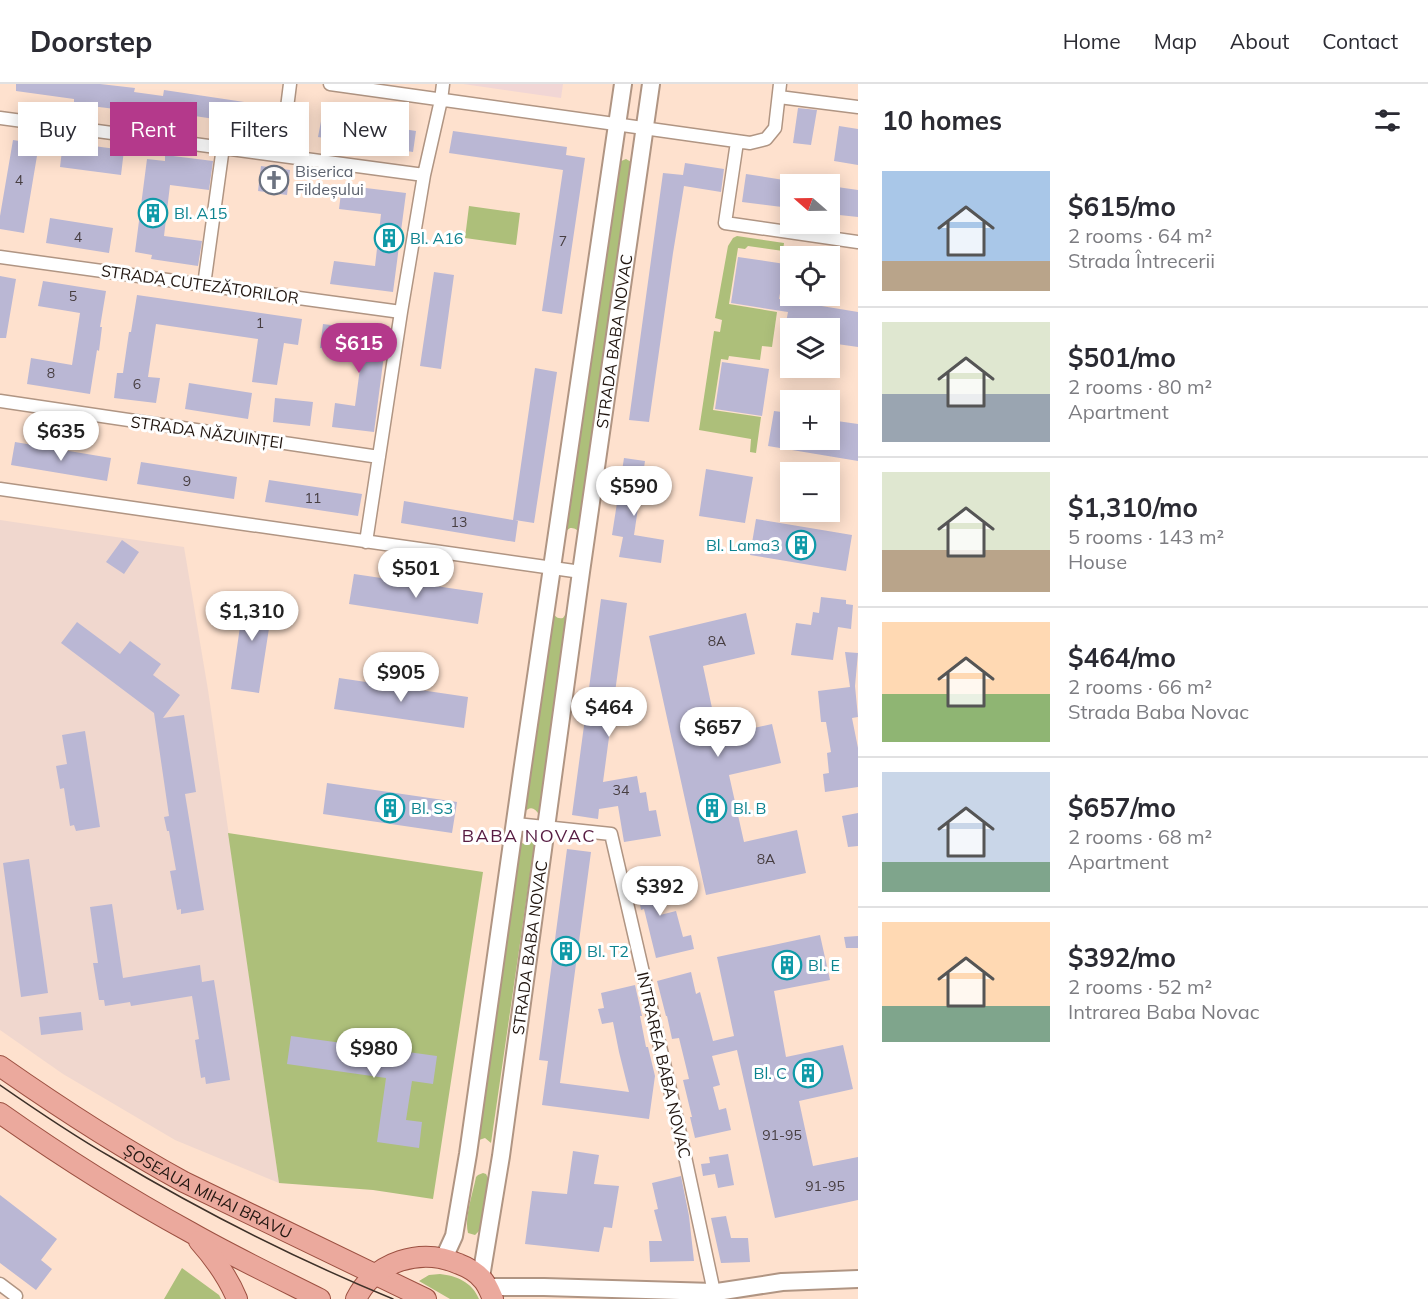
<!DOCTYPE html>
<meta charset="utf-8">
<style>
:root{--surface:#fff;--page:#f2f2f3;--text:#2b2b33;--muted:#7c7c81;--line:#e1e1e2;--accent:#b4398b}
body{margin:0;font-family:Mulish,sans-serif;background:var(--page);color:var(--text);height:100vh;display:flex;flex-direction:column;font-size:22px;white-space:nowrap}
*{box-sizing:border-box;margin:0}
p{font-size:20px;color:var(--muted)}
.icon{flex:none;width:33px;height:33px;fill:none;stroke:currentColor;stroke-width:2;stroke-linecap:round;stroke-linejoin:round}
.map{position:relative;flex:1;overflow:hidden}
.drawer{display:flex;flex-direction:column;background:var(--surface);width:570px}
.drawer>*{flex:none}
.banner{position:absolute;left:18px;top:18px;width:570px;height:54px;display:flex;gap:12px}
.needle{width:39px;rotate:290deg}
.buttons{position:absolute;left:780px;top:90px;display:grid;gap:12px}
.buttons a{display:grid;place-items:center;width:60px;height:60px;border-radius:0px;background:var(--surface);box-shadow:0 3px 15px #0003;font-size:30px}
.price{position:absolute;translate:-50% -51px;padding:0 14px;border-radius:21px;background:#fff;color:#222;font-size:20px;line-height:39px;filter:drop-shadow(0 2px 3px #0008)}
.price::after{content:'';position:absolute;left:50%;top:36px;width:18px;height:14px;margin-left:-9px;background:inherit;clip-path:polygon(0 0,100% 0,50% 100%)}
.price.selected{background:var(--accent);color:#fff}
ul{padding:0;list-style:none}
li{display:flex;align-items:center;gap:18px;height:150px;padding:0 24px}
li+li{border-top:2px solid var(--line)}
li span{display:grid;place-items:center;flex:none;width:168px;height:120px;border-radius:0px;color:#555}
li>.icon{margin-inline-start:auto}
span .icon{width:72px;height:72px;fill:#fffc;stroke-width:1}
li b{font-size:26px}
h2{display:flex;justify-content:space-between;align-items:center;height:72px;padding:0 24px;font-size:26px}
.chip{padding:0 21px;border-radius:0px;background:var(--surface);box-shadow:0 3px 15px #0003;font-size:21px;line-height:54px}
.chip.selected{background:var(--accent);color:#fff}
header{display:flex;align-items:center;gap:36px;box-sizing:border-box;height:84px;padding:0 30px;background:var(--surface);border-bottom:2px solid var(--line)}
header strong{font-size:28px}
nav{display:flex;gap:33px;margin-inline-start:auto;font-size:21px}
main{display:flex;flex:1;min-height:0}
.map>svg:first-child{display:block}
.commercial{fill:#f1d6d5}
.medical{fill:#f0d7ce}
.green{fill:#adbf7a}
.building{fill:#bab7d4}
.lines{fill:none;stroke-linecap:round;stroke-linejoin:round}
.street-casing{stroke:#b09583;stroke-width:15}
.secondary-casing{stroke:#b09583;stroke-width:20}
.primary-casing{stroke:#9c5041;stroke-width:22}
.street{stroke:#fff;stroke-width:12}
.secondary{stroke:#fff;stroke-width:16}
.primary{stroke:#eba99d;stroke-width:20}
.tram{stroke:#3e3129;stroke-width:1.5}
.labels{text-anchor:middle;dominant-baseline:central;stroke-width:6;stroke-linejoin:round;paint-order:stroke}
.number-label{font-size:14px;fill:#473e41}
.worship-label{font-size:16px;fill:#5b616d;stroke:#fff;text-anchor:start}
.culture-label{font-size:16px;fill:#0d838f;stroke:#fff;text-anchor:start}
.street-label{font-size:16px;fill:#211610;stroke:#fff}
.neighbourhood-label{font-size:18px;letter-spacing:1.5px;fill:#571c42;stroke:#fff}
</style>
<header>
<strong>Doorstep</strong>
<nav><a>Home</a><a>Map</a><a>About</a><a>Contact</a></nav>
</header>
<main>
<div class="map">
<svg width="858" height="1215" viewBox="0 0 858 1215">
<rect width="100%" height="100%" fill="#fee1ce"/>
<path class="commercial" d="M463,0H563L561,14Z"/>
<path class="medical" d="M0,436L184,463L208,606L279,1099L175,1056L63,990L0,946Z"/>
<path class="green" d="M626,75L633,79L580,449C577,445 574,444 570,444L566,447L619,78Z
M469,122L520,129L516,161L465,154Z
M737,152L784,159L783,167L748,162L745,165L738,164L729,220L777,228L772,263L762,262L760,276L729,272L728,276L721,275L713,326L761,333L756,369L750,368L751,355L699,346L714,247L720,248L722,236L715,234L728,162L733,154Z
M553,527C555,532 556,535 563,534L567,528L539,731C535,723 529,722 524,729Z
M228,749L483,788L433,1115L373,1106L279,1099Z
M520,754L522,759L527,761L535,756L491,1059L485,1054L479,1056L502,895Z
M483,1089L486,1090L488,1094L480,1146L475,1151L468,1149C464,1134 473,1109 476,1093L478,1091Z
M182,1184L219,1211L221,1215H164Z
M440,1190C457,1192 472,1198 479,1215H450L419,1197L429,1191Z"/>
<path class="building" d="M16,0H100L135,4L134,8L163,12L164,6L258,20L255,41L161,27V25L148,24L133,22L132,27L74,20V15L16,7Z
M798,24L817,26L811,61L793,59Z
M322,32L416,47L413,68L318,53Z
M839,42L858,45V81L834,77Z
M453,47L567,63L566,71L585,74L562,230L542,227L563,86L449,69Z
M13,56L39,60L24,149L0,145V132Z
M63,58L124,66L121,91L60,83Z
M165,71L213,77L209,106L170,101L164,152L202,157L198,182L151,175L152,171L135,168L147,75L165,77Z
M685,79L724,85L721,108L684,102L673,169L649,338L629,336L663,89L683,91Z
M261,82L290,86L287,111L258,107Z
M746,90L790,97V124L742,118Z
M342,101L406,109L393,208L330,200L334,177L375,182L381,130L339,125Z
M830,102L858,106V133L830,130Z
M50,134L113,144L109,169L46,159Z
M738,173L785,180L779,215L858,228V263L830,259V244H785L788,228L731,219Z
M434,188L454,191L441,285L420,282Z
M0,192L16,195L6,254H0Z
M43,197L106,207L100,243H102L99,267L97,266L90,310L27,300L31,274L72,281L80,229L38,222Z
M137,211L302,235L298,261L284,259L277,301L252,298L258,255L156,240L148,293L160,294L156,319L114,314L117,289H123L129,248H131Z
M323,240L387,248L374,348L332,343L335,319L355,322L362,269L320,264Z
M722,278L769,285L762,332L715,325Z
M535,284L557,288L534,439L515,436L518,437L515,458L401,439L404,417L513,436Z
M189,299L252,309L248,335L185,325Z
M275,314L313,318L310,342L273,338Z
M774,327L790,329V356H830V336L858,340V377L768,362Z
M15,358L111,374L107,397L11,381Z
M624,374L645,377L634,451L664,456L661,479L619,473L623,453L612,451Z
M141,378L237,393L234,415L137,400Z
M706,385L753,393L745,439L699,432Z
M269,396L362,410L358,432L265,418Z
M756,435L852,451L846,487L750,471Z
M122,456L139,468L124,490L106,478Z
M354,490L483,509L478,540L349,520Z
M245,508L274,512L259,609L231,605Z
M821,513L846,516V520L853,521L851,545L838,543L833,576L791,571L796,539L811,541L813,528L819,529Z
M601,515L627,519L603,698L637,692L640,709L646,708L649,727L656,726L661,752L624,758L618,722L599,725L598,735L572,731Z
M746,529L755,570L703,582L718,652L772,640L781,679L729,691L744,758L797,746L806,789L706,811L649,552Z
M77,538L120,570L130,557L161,580L153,591L180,611L163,634L184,631L196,708L185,710L204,826L181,830V825L177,826L170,787L176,786L169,747H167L164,733L169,732L154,629L61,559Z
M845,568L858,569L855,602L858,633L852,634L858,664V703L825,708L823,690L829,689L827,669L831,668L826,638H821L818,607L850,603Z
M339,594L468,613L464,644L334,625Z
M85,647L100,743L76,747L74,741L70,742L64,704L60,705L56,682L67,680L62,651Z
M327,699L457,718L452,749L323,730Z
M858,729V762L848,763L842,732Z
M567,765L591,768L560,999L629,1008L619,968L613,938L602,940L598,925L604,924L601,909L635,901L642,932H640L646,963H648L655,992L649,1035L542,1021L548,977L539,976Z
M29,775L48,909L21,913L3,779Z
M659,784L663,801L654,803L660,831L676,827L683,853L691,851L694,865L656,874L644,825L641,826L634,788Z
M112,820L123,894L200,881L202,898L214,896L230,996L206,1000L205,993L201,994L195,956L199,955L192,912L131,922L130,918L105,922L104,916H99L93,879H98L90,823Z
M820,851L830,896L774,907L786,973L843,961L853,1005L799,1017L813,1082L858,1073V1116L775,1134L737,966L712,972L720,1001L713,1003L719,1026L726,1024L731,1046L695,1054L690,1033H692L683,996L689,995L679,954L672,955L667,932H666L657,897L691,888L696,910L700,908L713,957L734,952L717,873Z
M858,852V864H846L844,853Z
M81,928L83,946L41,951L39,933Z
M291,952L437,972L433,1000L412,997L406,1036L422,1038L419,1064L377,1058L386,994L287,980Z
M573,1067L599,1071L594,1100L619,1102L612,1144L604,1143L599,1168L525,1160L532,1107L567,1110Z
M728,1070L734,1101L718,1104L715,1090L703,1092L701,1080L710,1079L709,1073Z
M681,1092L689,1132L694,1177L650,1178L649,1157H662L654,1126L658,1125L652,1099Z
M0,1111L57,1155L41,1176L52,1185L36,1206L0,1179Z
M726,1132L731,1154H748L750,1178L721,1179L711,1134Z"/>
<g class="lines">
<g class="street-casing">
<path id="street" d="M330,0L750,59L766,55L775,44L780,0
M779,13L858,23
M0,34L424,91
M737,58L725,139L858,158
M281,71L290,0
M0,173L401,228
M204,201L223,63
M0,317L379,373
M0,405L581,488
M366,458L401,228L424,91L441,16L443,0
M516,740L611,750L678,1040L714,1208
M0,1200L16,1212"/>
</g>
<g class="secondary-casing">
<g id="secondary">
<path d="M444,1174L454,1152L468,1070L522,688L623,0"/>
<path id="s1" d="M481,1193L501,1072L581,488L651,0"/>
<path d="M488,1203H544L714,1208"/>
<path d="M704,1210L782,1198L858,1195"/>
</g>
</g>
<g class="primary-casing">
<g id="primary">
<path id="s2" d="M0,982C60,1024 120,1063 184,1098L426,1215"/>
<path d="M0,1029C61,1072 124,1112 190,1148C232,1172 276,1193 320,1215"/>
<path d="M199,1157C215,1175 228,1193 237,1215"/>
<path d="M356,1215C375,1177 421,1163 459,1180C467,1183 476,1188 482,1195C487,1200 490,1208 493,1215"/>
</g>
</g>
<use href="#street" class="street"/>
<use href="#secondary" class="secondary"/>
<use href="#primary" class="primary"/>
<path class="tram" d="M0,1001C36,1026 73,1051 111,1073C201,1127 296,1175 393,1215"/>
</g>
<defs>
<g id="church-ring" transform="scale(1.5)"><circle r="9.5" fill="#fff" stroke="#6b7280" stroke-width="1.5"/><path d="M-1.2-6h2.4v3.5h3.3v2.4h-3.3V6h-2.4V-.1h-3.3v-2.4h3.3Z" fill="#6b7280"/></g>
<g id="building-ring" transform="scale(1.5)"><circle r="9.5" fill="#fff" stroke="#0f9aa8" stroke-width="1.5"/><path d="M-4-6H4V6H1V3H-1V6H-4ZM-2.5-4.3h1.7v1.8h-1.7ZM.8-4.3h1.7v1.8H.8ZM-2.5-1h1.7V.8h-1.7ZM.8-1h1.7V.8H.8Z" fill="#0f9aa8"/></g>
</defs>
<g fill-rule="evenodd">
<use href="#church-ring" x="274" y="96"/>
<use href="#building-ring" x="153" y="129"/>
<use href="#building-ring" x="389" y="154"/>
<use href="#building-ring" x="801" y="461"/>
<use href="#building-ring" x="390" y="724"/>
<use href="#building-ring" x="712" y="724"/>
<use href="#building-ring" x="566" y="867"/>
<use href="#building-ring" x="787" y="881"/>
<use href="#building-ring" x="808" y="989"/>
</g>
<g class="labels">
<g class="number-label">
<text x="19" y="96">4</text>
<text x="78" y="153">4</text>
<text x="563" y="157">7</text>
<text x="73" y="212">5</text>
<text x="260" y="239">1</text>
<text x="51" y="289">8</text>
<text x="137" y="300">6</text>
<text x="187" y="397">9</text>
<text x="313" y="414">11</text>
<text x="459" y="438">13</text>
<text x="717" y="557">8A</text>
<text x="621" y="706">34</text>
<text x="766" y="775">8A</text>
<text x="782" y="1051">91-95</text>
<text x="825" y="1102">91-95</text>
</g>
<g class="worship-label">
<text x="295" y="87">Biserica<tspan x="295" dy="18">Fildeșului</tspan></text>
</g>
<g class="culture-label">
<text x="174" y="129">Bl. A15</text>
<text x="410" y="154">Bl. A16</text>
<text x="780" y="461" text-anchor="end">Bl. Lama3</text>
<text x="411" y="724">Bl. S3</text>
<text x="733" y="724">Bl. B</text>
<text x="587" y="867">Bl. T2</text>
<text x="808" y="881">Bl. E</text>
<text x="787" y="989" text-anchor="end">Bl. C</text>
</g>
<g class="street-label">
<text transform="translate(200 200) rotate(8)">STRADA CUTEZĂTORILOR</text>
<text stroke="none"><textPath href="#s1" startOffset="945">STRADA BABA NOVAC</textPath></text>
<text transform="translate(207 348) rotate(8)">STRADA NĂZUINȚEI</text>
<text stroke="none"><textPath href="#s1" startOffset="333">STRADA BABA NOVAC</textPath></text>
<text transform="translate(664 981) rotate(77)">INTRAREA BABA NOVAC</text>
<text stroke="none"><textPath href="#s2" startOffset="243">ȘOSEAUA MIHAI BRAVU</textPath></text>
</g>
<g class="neighbourhood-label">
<text x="529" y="751">BABA NOVAC</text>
</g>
</g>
</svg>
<div class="buttons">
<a><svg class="needle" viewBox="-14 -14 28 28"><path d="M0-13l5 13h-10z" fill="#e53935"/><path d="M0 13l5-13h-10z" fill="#7c7c81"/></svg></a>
<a><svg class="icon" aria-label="locate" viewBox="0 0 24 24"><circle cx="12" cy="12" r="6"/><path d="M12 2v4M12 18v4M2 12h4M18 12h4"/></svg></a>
<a><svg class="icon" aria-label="layers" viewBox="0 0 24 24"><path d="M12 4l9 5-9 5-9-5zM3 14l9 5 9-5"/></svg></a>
<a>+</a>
<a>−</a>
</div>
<b class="price selected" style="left:359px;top:290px">$615</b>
<b class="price" style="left:61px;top:378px">$635</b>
<b class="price" style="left:634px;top:433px">$590</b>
<b class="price" style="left:416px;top:515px">$501</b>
<b class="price" style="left:252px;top:558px">$1,310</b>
<b class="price" style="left:401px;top:619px">$905</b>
<b class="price" style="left:609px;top:654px">$464</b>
<b class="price" style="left:718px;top:674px">$657</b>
<b class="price" style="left:660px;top:833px">$392</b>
<b class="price" style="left:374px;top:995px">$980</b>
<div class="banner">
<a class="chip">Buy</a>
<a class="chip selected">Rent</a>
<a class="chip">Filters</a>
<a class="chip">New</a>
</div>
</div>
<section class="drawer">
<h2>10 homes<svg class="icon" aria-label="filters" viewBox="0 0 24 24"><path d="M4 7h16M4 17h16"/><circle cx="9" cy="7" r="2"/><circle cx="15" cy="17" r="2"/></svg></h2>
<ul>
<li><span style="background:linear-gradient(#a9c7e8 75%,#b9a48a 0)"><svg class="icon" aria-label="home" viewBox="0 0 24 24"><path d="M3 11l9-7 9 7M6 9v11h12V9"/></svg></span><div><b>$615/mo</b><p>2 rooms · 64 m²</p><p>Strada Întrecerii</p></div></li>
<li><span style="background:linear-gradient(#dfe7d0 60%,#9aa5b1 0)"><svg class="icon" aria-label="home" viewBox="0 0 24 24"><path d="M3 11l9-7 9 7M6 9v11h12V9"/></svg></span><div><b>$501/mo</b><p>2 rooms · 80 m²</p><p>Apartment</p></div></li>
<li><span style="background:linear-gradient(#dfe7d0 65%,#b9a48a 0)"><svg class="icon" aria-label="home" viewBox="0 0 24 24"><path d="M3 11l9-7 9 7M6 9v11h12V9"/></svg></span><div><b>$1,310/mo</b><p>5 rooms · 143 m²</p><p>House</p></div></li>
<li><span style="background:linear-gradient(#ffd9b3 60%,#8fb573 0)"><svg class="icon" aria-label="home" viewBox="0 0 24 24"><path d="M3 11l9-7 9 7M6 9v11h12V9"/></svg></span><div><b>$464/mo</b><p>2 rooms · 66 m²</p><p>Strada Baba Novac</p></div></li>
<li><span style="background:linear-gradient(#c9d6e8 75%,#7fa58c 0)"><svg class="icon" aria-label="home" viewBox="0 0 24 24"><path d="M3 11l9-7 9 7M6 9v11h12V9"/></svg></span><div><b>$657/mo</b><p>2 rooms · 68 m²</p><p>Apartment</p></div></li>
<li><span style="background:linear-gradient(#ffd9b3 70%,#7fa58c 0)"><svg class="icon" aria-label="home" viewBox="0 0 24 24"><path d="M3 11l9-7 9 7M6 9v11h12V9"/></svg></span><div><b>$392/mo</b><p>2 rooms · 52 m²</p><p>Intrarea Baba Novac</p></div></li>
</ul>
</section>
</main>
